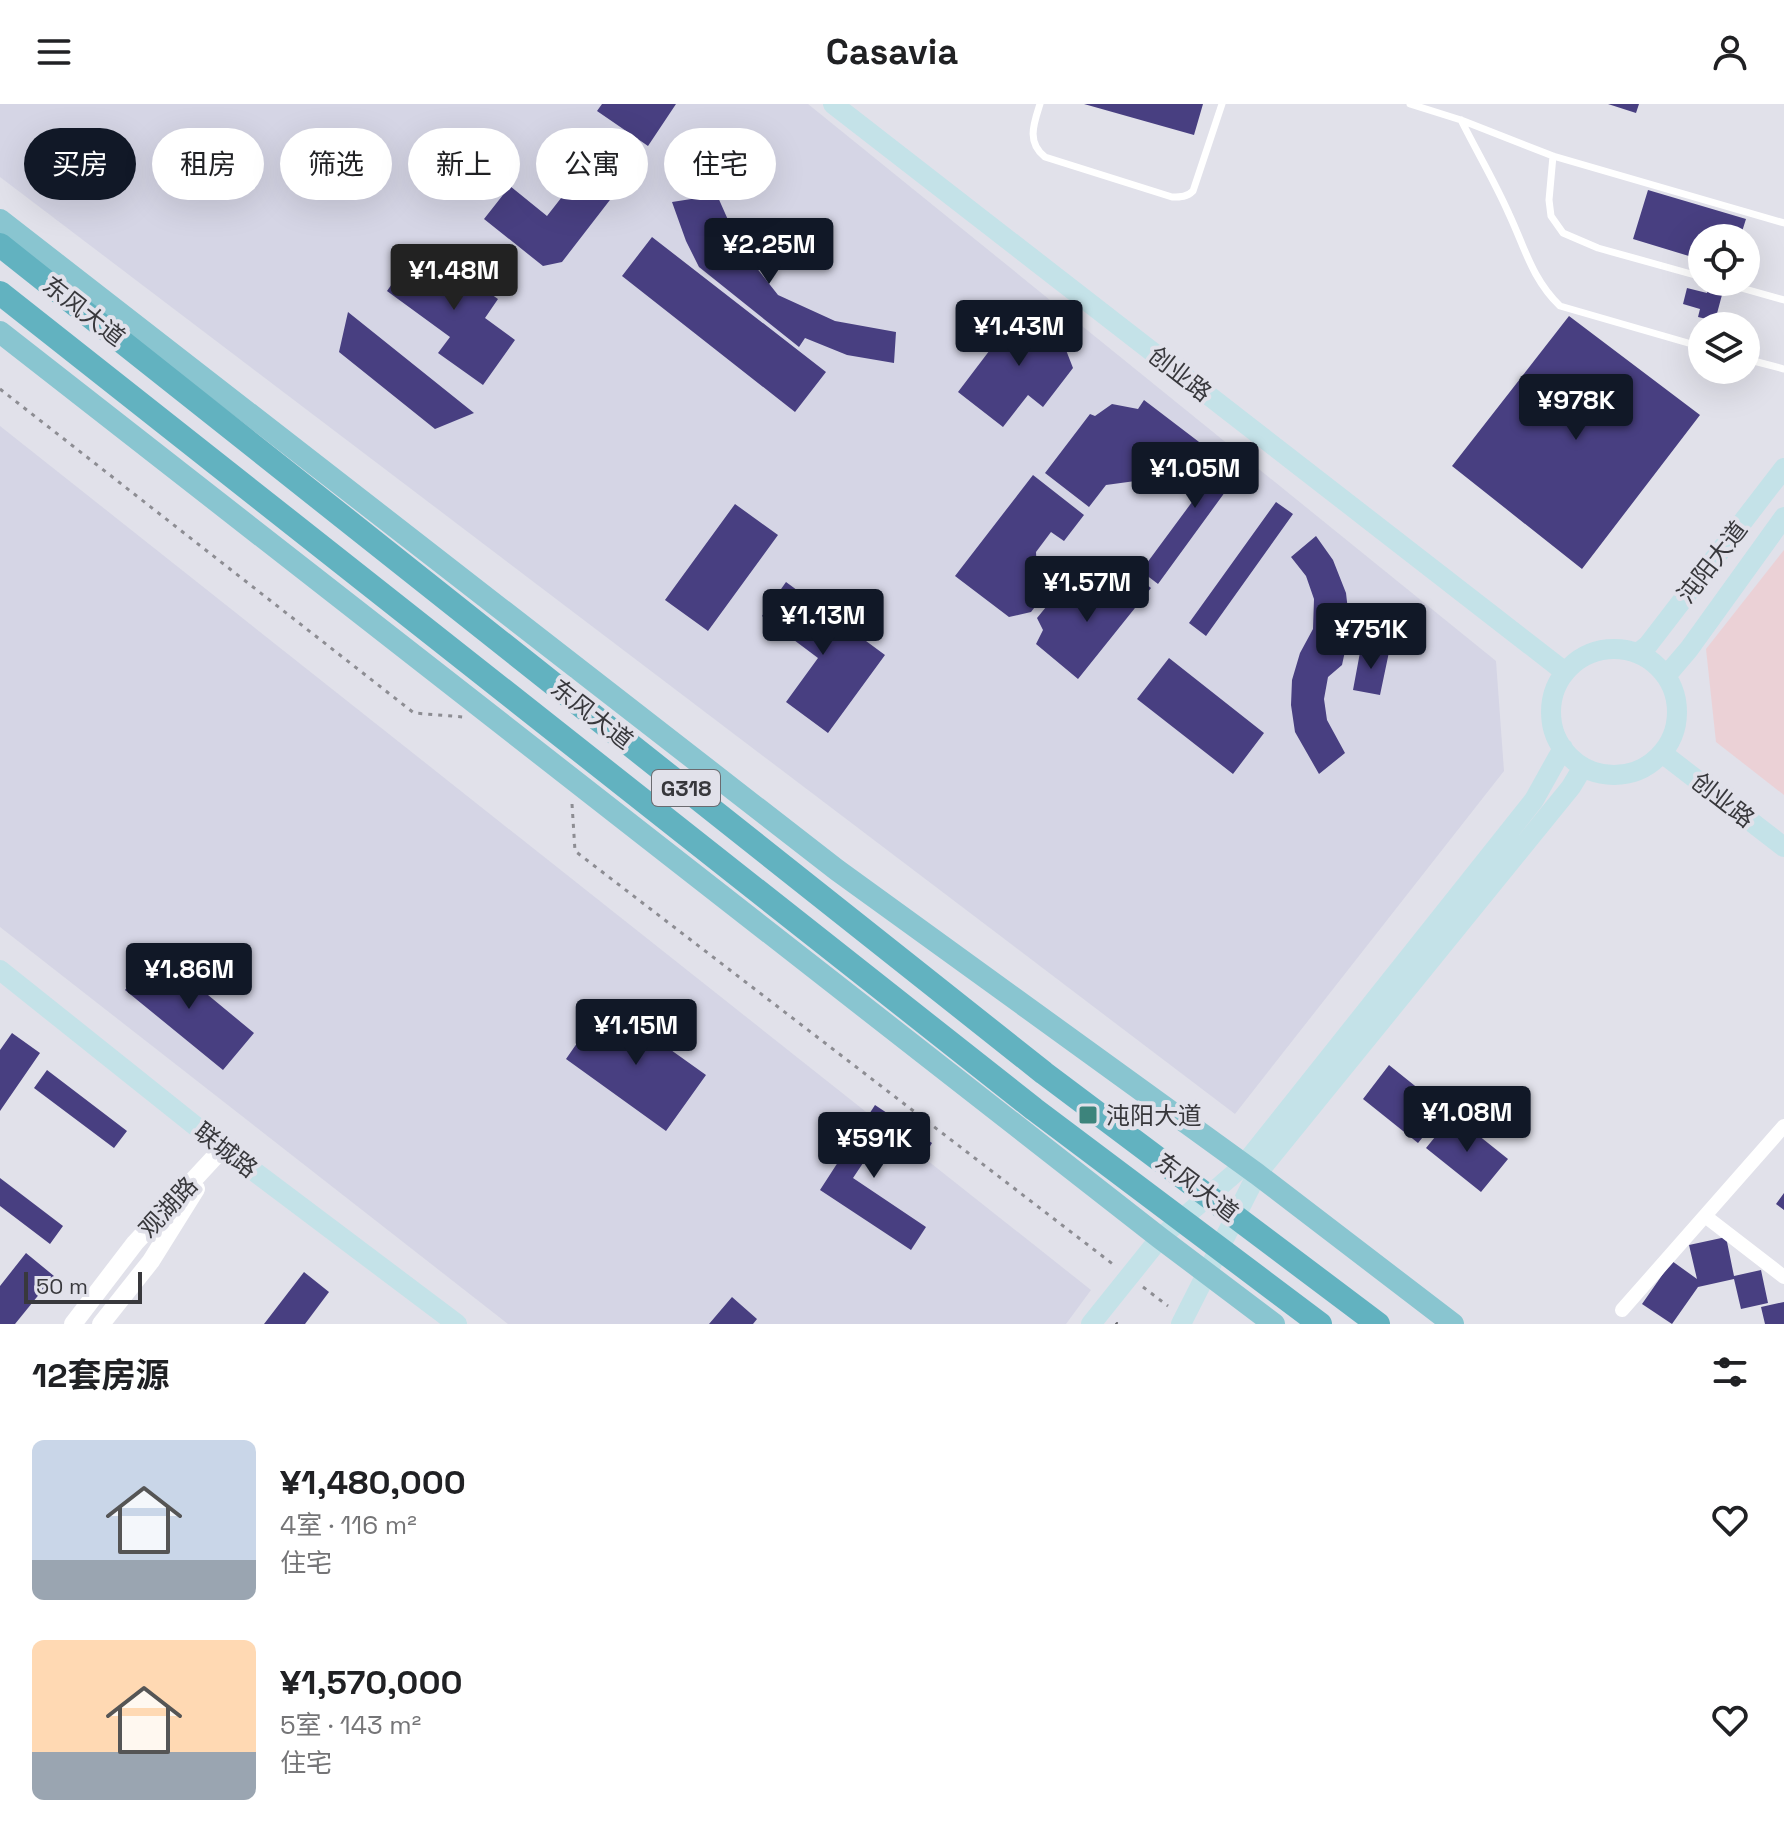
<!DOCTYPE html>
<html lang="zh">
<meta charset="utf-8">
<style>
:root{--surface:#fff;--page:#f2f2f2;--text:#202124;--muted:#757577;--accent:#111827}
body{margin:0;font-family:"Space Grotesk","Noto Sans SC",sans-serif;background:var(--page);color:var(--text);height:100vh;display:flex;flex-direction:column;font-size:30px;white-space:nowrap}
*{box-sizing:border-box;margin:0}
p{font-size:26px;color:var(--muted)}
.icon{flex:none;width:44px;height:44px;fill:none;stroke:currentColor;stroke-width:2;stroke-linecap:round;stroke-linejoin:round}
.map{position:relative;height:1220px;overflow:hidden}
.panel{display:flex;flex-direction:column;background:var(--surface);flex:1}
.panel>*{flex:none}
.hud{position:absolute;left:24px;top:24px;width:800px;height:72px;display:flex;gap:16px}
.buttons{position:absolute;left:1688px;top:120px;display:grid;gap:16px}
.buttons a{display:grid;place-items:center;width:72px;height:72px;border-radius:50%;background:var(--surface);box-shadow:0 8px 32px #0002;font-size:40px}
.scale{position:absolute;left:24px;bottom:20px;width:118px;box-sizing:border-box;padding-left:8px;border:4px solid #38383c;border-top:0;font-size:22px;line-height:28px;white-space:nowrap;color:#38383c;-webkit-text-stroke:6px #e1e1ea;paint-order:stroke}
.price{position:absolute;translate:-50% -68px;padding:0 18px;border-radius:8px;background:var(--accent);color:#fff;font-size:26px;line-height:52px;filter:drop-shadow(0 2px 4px #0008)}
.price::after{content:'';position:absolute;left:50%;top:48px;width:24px;height:18px;margin-left:-12px;background:inherit;clip-path:polygon(0 0,100% 0,50% 100%)}
.price.current{background:#222;color:#fff}
ul{padding:0;list-style:none}
li{display:flex;align-items:center;gap:24px;height:200px;padding:0 32px}
li span{display:grid;place-items:center;flex:none;width:224px;height:160px;border-radius:12px;color:#555}
li>.icon{margin-inline-start:auto}
span .icon{width:96px;height:96px;fill:#fffc;stroke-width:1}
li b{font-size:34px}
h2{display:flex;justify-content:space-between;align-items:center;height:96px;padding:0 32px;font-size:34px}
.tag{padding:0 28px;border-radius:36px;background:var(--surface);box-shadow:0 8px 32px #0002;font-size:28px;line-height:72px}
.tag.current{background:var(--accent);color:#fff}
header{display:flex;justify-content:space-between;align-items:center;height:104px;padding:0 32px;background:var(--surface);font-size:36px;font-weight:700}
.map>svg:first-child{display:block}
.built{fill:#d5d5e5}
.industrial{fill:#ebd1d6}
.building{fill:#483f81}
.lines{fill:none;stroke-linecap:round;stroke-linejoin:round}
.path{stroke:#8d8d93;stroke-width:3;stroke-dasharray:4 6;stroke-linecap:butt}
.service{stroke:#fff;stroke-width:7}
.minor{stroke:#fff;stroke-width:14}
.tertiary{stroke:#fff;stroke-width:18}
.secondary{stroke:#c4e2e8;stroke-width:20}
.primary{stroke:#89c5d0;stroke-width:22}
.trunk{stroke:#62b2c0;stroke-width:24}
.tram{stroke:#616166;stroke-width:2}
.poi-dot{fill:#3d847c;stroke:#e1e1ea;stroke-width:3}
.labels{text-anchor:middle;dominant-baseline:central;stroke-width:8;stroke-linejoin:round;paint-order:stroke}
.shield{fill:#e1e1ea;stroke:#6b6b70;stroke-width:2}
.shield-label{font-size:22px;font-weight:bold;fill:#38383c}
.street-label{font-size:24px;fill:#38383c;stroke:#e1e1ea}
.poi-label{font-size:24px;fill:#38383c;stroke:#e1e1ea;text-anchor:start}
</style>
<header><svg class="icon" aria-label="menu" viewBox="0 0 24 24"><path d="M4 6h16M4 12h16M4 18h16"/></svg>Casavia<svg class="icon" aria-label="person" viewBox="0 0 24 24"><circle cx="12" cy="8" r="4"/><path d="M4 21q1-7 8-7t8 7"/></svg></header>
<div class="map">
<svg width="1784" height="1220" viewBox="0 0 1784 1220">
<rect width="100%" height="100%" fill="#e1e1ea"/>
<path class="built" d="M0,0H808L1496,557L1504,667L1235,1010L0,73Z
M0,322L1091,1186L1066,1220H508L0,823Z"/>
<path class="industrial" d="M1784,446V691L1716,638L1706,545Z"/>
<path class="building" d="M602,0H676L648,42L597,7Z
M1084,0H1203L1194,31Z
M1608,0H1639L1636,9Z
M590,57L606,70L615,59L630,70L562,158L543,162L484,115L510,82L547,112Z
M1648,86L1746,115L1740,134H1702V156L1633,135Z
M717,91L740,143L778,191L835,217L896,228L894,259L847,251L805,234L799,243L699,163L686,137L672,98Z
M652,133L826,268L795,308L622,172Z
M420,140L498,195L485,214L515,236L483,281L438,249L450,233L387,187Z
M1709,183L1723,187L1715,217L1698,213L1700,205L1683,200L1687,184L1707,189Z
M1024,201L1059,228L1073,264L1043,303L1028,291L1003,323L958,288Z
M348,208L474,309L435,325L339,248Z
M1569,212L1700,311L1582,465L1452,362Z
M1144,296L1203,341L1167,388L1150,375L1106,381L1089,403L1045,369L1090,310L1095,312L1112,300L1138,305Z
M1212,338L1244,362L1158,480L1141,467L1209,375L1194,364Z
M1033,371L1084,411L1064,437L1051,428L1036,448L1037,470L1052,481L1031,508L1009,513L955,472Z
M1276,398L1293,410L1206,532L1189,519Z
M735,400L778,431L708,527L665,496Z
M1316,432L1333,456L1346,489L1350,524L1342,561L1328,573L1324,595L1327,616L1345,649L1319,670L1295,628L1291,601L1292,576L1300,549L1313,525L1314,495L1306,472L1291,453Z
M1127,465L1151,484L1078,575L1036,540L1043,526L1037,514L1060,486L1090,510Z
M786,478L885,551L828,629L786,598L818,554L762,512Z
M1361,543L1389,548L1380,591L1353,586Z
M1169,554L1264,629L1233,670L1137,595Z
M156,848L254,929L223,966L125,886Z
M605,899L706,971L666,1027L566,955Z
M12,929L40,949L0,1007V946Z
M1389,961L1445,1006L1418,1039L1363,995Z
M47,966L127,1027L114,1044L34,984Z
M875,1001L932,1039L926,1049L887,1023L853,1074L926,1123L911,1146L820,1086Z
M1453,1011L1508,1055L1481,1088L1426,1044Z
M0,1074L63,1122L50,1140L0,1102Z
M1784,1089V1106L1776,1100Z
M1726,1133L1734,1172L1761,1166L1768,1199L1741,1205L1734,1175L1698,1183L1672,1220L1642,1200L1672,1157L1697,1175L1689,1141Z
M26,1149L54,1172L15,1220H0V1182Z
M304,1168L329,1188L305,1220H264Z
M732,1193L757,1215L753,1220H709Z
M1784,1198V1220H1765L1761,1203Z"/>
<g class="lines">
<path class="path" d="M0,285L414,609L463,613
M572,700L575,747L1114,1161
M1143,1183L1168,1202"/>
<path class="service" d="M1040,0C1034,19 1026,38 1045,53L1172,93C1181,93 1187,93 1193,87L1222,0
M1410,0L1461,16L1553,52L1784,119
M1461,16C1477,48 1495,78 1509,110C1525,144 1532,175 1560,202L1702,243
M1553,52L1549,96L1551,112L1563,129L1598,144L1702,173
M1720,178L1784,196
M1746,255L1784,265"/>
<path class="minor" d="M1705,1112L1784,1173
M1622,1206L1784,1022"/>
<path class="tertiary" d="M73,1220L135,1139L223,1044
M101,1220L151,1157L196,1085"/>
<path class="secondary" d="M833,0L1565,568
M1551 608a63 63 0 1 1 126 0a63 63 0 1 1-126 0Z
M1638,549L1648,541L1784,364
M1666,572L1689,545L1784,413
M1662,649L1784,743
M0,866L223,1044L457,1220
M1091,1220L1160,1134L1243,1062L1534,696L1563,644
M1181,1220L1257,1070L1571,683L1583,663"/>
<path class="primary" d="M0,116L837,766L1257,1070L1453,1220
M0,228L1160,1134L1274,1220"/>
<path class="trunk" d="M0,141L1044,969L1378,1220
M0,189L1034,1005L1320,1220"/>
<path class="tram" d="M1116,1220L1117,1219"/>
</g>
<rect class="poi-dot" x="1078" y="1001" width="20" height="20" rx="4"/>
<g class="labels">
<rect class="shield" x="652" y="666" width="68" height="36" rx="6"/>
<g class="shield-label">
<text x="686" y="684">G318</text>
</g>
<g class="street-label">
<text transform="translate(84 207) rotate(38)">东风大道</text>
<text transform="translate(1180 270) rotate(38)">创业路</text>
<text transform="translate(1712 458) rotate(-52)">沌阳大道</text>
<text transform="translate(592 610) rotate(38)">东风大道</text>
<text transform="translate(1723 696) rotate(38)">创业路</text>
<text transform="translate(226 1046) rotate(38)">联城路</text>
<text transform="translate(1197 1083) rotate(37)">东风大道</text>
<text transform="translate(168 1103) rotate(-47)">观湖路</text>
</g>
<g class="poi-label">
<text x="1106" y="1011">沌阳大道</text>
</g>
</g>
</svg>
<div class="buttons">
<a><svg class="icon" aria-label="locate" viewBox="0 0 24 24"><circle cx="12" cy="12" r="6"/><path d="M12 2v4M12 18v4M2 12h4M18 12h4"/></svg></a>
<a><svg class="icon" aria-label="layers" viewBox="0 0 24 24"><path d="M12 4l9 5-9 5-9-5zM3 14l9 5 9-5"/></svg></a>
</div>
<div class="scale">50 m</div>
<b class="price" style="left:769px;top:182px">¥2.25M</b>
<b class="price current" style="left:454px;top:208px">¥1.48M</b>
<b class="price" style="left:1019px;top:264px">¥1.43M</b>
<b class="price" style="left:1576px;top:338px">¥978K</b>
<b class="price" style="left:1195px;top:406px">¥1.05M</b>
<b class="price" style="left:1087px;top:520px">¥1.57M</b>
<b class="price" style="left:823px;top:553px">¥1.13M</b>
<b class="price" style="left:1371px;top:567px">¥751K</b>
<b class="price" style="left:189px;top:907px">¥1.86M</b>
<b class="price" style="left:636px;top:963px">¥1.15M</b>
<b class="price" style="left:1467px;top:1050px">¥1.08M</b>
<b class="price" style="left:874px;top:1076px">¥591K</b>
<div class="hud">
<a class="tag current">买房</a>
<a class="tag">租房</a>
<a class="tag">筛选</a>
<a class="tag">新上</a>
<a class="tag">公寓</a>
<a class="tag">住宅</a>
</div>
</div>
<section class="panel">
<h2>12套房源<svg class="icon" aria-label="filters" viewBox="0 0 24 24"><path d="M4 7h16M4 17h16"/><circle cx="9" cy="7" r="2"/><circle cx="15" cy="17" r="2"/></svg></h2>
<ul>
<li><span style="background:linear-gradient(#c9d6e8 75%,#9aa5b1 0)"><svg class="icon" aria-label="home" viewBox="0 0 24 24"><path d="M3 11l9-7 9 7M6 9v11h12V9"/></svg></span><div><b>¥1,480,000</b><p>4室 · 116 m²</p><p>住宅</p></div><svg class="icon" aria-label="heart" viewBox="0 0 24 24"><path d="M12 20l-8-8c-3-5 5-10 8-4 3-6 11-1 8 4z"/></svg></li>
<li><span style="background:linear-gradient(#ffd9b3 70%,#9aa5b1 0)"><svg class="icon" aria-label="home" viewBox="0 0 24 24"><path d="M3 11l9-7 9 7M6 9v11h12V9"/></svg></span><div><b>¥1,570,000</b><p>5室 · 143 m²</p><p>住宅</p></div><svg class="icon" aria-label="heart" viewBox="0 0 24 24"><path d="M12 20l-8-8c-3-5 5-10 8-4 3-6 11-1 8 4z"/></svg></li>
</ul>
</section>
